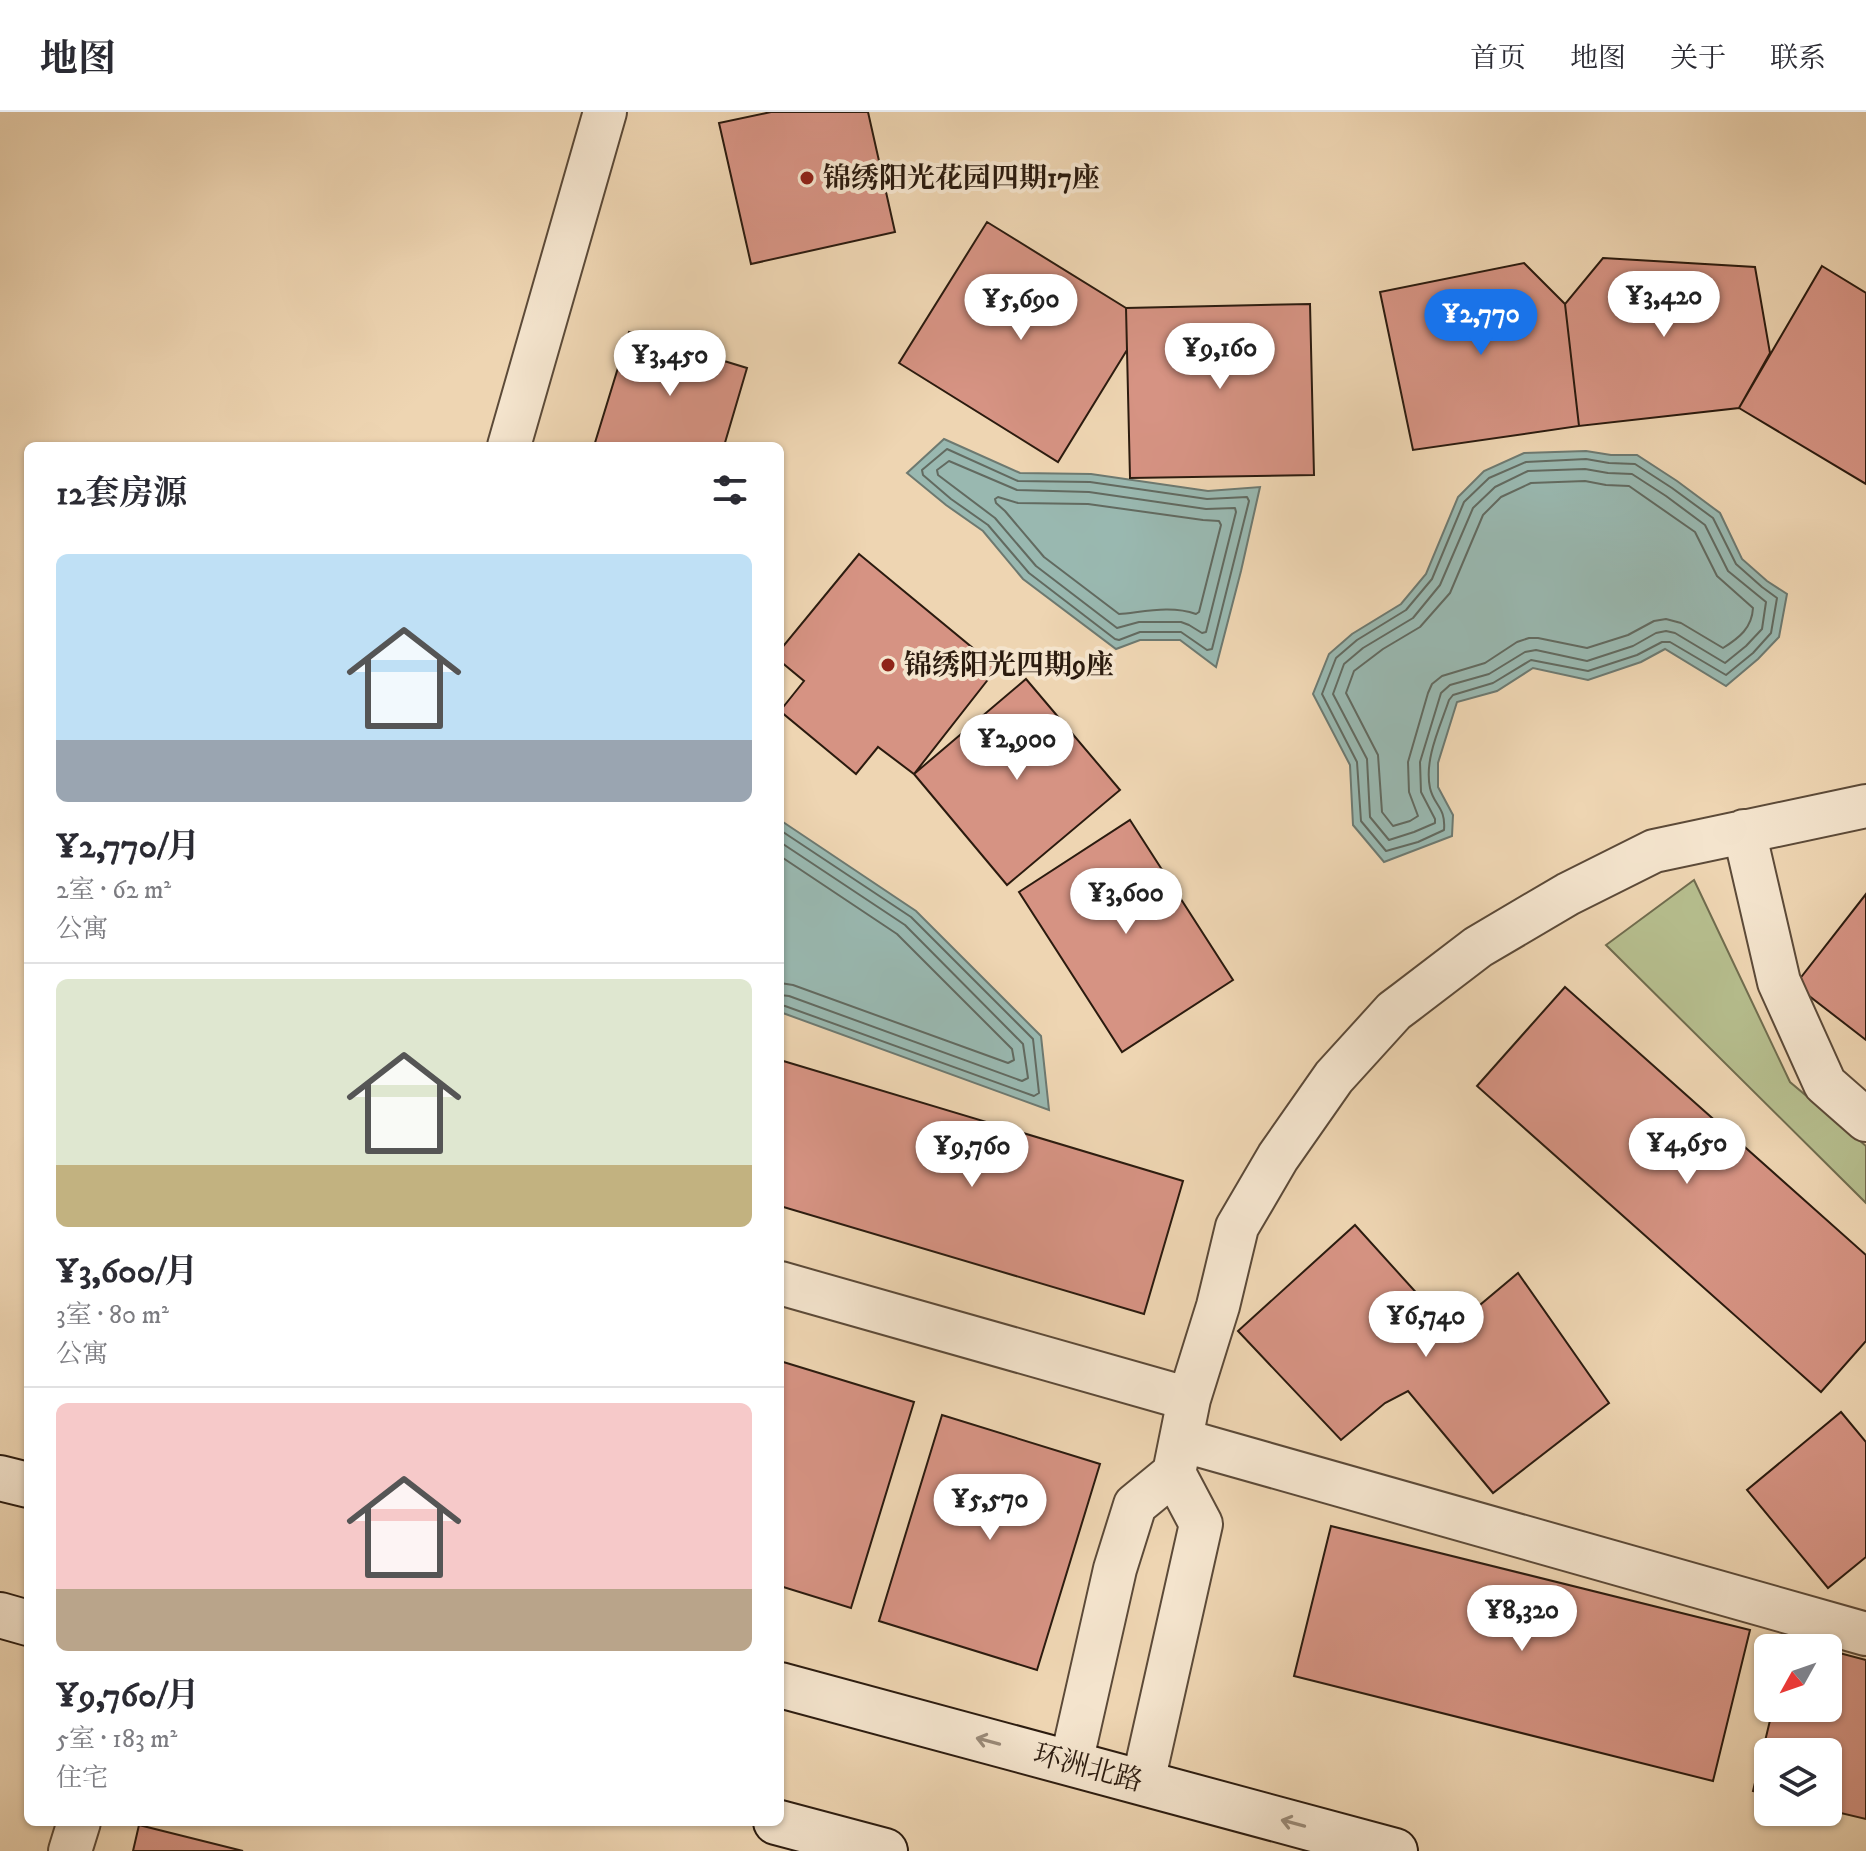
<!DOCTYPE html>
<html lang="zh">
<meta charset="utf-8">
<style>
:root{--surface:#fff;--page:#f2f2f3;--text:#2b2b33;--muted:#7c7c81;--line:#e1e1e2;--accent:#1a73e8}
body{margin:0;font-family:"IM FELL DW Pica","Noto Serif SC",serif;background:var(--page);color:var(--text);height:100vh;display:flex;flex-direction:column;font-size:30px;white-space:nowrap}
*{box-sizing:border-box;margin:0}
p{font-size:26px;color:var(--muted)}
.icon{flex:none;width:44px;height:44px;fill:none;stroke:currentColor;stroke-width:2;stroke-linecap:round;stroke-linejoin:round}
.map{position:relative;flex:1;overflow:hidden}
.side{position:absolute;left:24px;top:330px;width:760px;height:1384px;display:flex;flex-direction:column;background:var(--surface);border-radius:12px;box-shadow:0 2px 6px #0004}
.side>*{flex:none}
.needle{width:52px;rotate:230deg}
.controls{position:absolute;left:1754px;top:1522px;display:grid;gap:16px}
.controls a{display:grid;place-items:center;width:88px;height:88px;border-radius:12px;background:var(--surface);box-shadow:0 2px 6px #0004;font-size:40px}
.price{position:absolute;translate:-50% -68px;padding:0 18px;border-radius:28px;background:#fff;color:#222;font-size:26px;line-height:52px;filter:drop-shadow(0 2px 4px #0008)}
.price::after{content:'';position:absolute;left:50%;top:48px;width:24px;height:18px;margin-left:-12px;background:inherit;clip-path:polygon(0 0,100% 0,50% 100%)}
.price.selected{background:var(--accent);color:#fff}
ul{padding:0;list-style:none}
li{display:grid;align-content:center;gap:16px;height:424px;padding:0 32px}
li+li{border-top:2px solid var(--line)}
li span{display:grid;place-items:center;height:248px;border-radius:12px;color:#555}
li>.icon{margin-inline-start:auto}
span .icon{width:144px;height:144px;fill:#fffc;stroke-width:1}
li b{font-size:34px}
h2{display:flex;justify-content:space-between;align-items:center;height:96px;padding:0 32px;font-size:34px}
header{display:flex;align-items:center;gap:48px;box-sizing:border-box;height:112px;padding:0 40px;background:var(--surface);border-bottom:2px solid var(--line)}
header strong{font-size:38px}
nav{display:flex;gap:44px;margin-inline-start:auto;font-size:28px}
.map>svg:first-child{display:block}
.green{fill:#b6be8e;stroke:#706c4e;stroke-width:2}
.water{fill:#99b8b0;stroke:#6d7970;stroke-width:2}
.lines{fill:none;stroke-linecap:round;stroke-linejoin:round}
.shore{stroke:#626a60;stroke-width:2}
.building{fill:#d69383;stroke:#2b1b0f;stroke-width:2}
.minor-casing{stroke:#5c4a38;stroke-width:46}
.secondary-casing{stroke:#2b1b0f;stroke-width:48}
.minor{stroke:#f4e4cd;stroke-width:42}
.secondary{stroke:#f4e4cd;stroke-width:44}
.oneway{stroke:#9a8a78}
.poi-dot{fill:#8f2418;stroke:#f4e4cd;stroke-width:3}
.labels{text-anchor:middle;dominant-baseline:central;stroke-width:8;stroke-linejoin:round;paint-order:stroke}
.poi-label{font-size:28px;font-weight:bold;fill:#2b1b0f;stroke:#f4e4cd;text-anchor:start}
.street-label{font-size:28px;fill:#2b1b0f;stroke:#f4e4cd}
</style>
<header>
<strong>地图</strong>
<nav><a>首页</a><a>地图</a><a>关于</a><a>联系</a></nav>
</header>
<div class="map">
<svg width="1866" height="1739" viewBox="0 0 1866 1739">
<rect width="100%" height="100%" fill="#eed5b2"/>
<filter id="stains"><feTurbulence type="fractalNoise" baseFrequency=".0025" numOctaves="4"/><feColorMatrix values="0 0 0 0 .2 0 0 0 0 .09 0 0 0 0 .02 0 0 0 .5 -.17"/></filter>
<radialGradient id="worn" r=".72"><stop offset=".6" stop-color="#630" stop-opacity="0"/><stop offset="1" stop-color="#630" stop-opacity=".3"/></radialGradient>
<path class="green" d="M1694,768L1790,970L1866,1034V1091L1606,833Z"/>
<path class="water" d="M944,327L1020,361L1091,362L1208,379L1260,375L1241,459L1216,555L1180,528H1140L1116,537L1023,467L983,419L946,393L907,361Z
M1586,339L1611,343H1637L1677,369L1720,401L1742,447L1767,469L1787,482L1779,525L1758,547L1726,574L1665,537L1641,550L1588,568L1533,556L1497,579L1457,590L1438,651V675L1453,703L1452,724L1384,750L1353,713L1350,653L1313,582L1329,542L1352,522L1401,492L1426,462L1458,385L1484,359L1524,341Z
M780,708L916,799L1041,924L1049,998L780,900Z"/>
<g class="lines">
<path class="shore" d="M947,337L1018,369L1090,370L1207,387L1247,385L1249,389L1212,537L1207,538L1181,520H1140L1119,528L1115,527L1029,461L988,413L951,387L923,363L922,358Z
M1586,347L1609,351L1635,352L1672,376L1713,406L1736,452L1762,475L1777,486L1771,521L1753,541L1726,563L1670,530H1662L1637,543L1588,559L1531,548L1493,571L1453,583L1449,588C1440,615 1424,647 1430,676C1434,694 1446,695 1444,718L1418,730L1386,739L1361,709L1357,650L1322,582L1336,546L1357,528L1406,498L1432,467L1464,390L1489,366L1526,350Z
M949,349L1017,378L1089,380L1206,397L1235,396L1236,400L1206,520L1202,521L1189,513L1181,510H1139L1117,516L1036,454L995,406L938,363L937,358Z
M1585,357L1608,361L1632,362L1666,384L1705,413L1728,459L1766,490L1762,517L1746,534L1725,551L1675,521L1666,519L1656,521L1633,534L1587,549L1536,538L1525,540L1489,562L1450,573L1441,581L1420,650L1421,680L1435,707V711L1414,720L1389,728L1370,705L1367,647L1333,582L1344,552L1363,536L1413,506L1440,473L1473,396L1495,375L1528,359Z
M1585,369L1606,373L1629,374L1695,420L1717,464L1753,496C1752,516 1739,526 1723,536L1681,511L1666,507L1654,509L1628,523L1587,536L1538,526H1529L1517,530L1485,551L1442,564L1432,572L1428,581L1408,650L1409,680L1418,704L1410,709L1393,714L1382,700L1378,643L1346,581L1354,559L1383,537L1420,515L1450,481L1483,403L1501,385L1531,371Z
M998,385L1018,391L1088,392L1203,408L1219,409L1221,413L1199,500L1196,502C1171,493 1143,500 1119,502L1044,445L1005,399L996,391L995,387Z
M780,718L911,805L1033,927L1039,981L1034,984L785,894L780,893
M780,730L905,813L1023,932L1028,966L1022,969L789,884L780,883
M780,744L897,822L1012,937L1014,948L1008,951L793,873L780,871"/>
</g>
<path class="building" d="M771,0H868L895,120L751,152L719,11Z
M987,110L1126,196L1127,238L1058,350L899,251Z
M1603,146L1755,155L1770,241L1739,296L1579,314L1565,192Z
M1524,151L1565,192L1579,314L1413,338L1380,180Z
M1822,154L1866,181V372L1739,296Z
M1310,192L1314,363L1130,366L1126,196Z
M629,220L747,256L724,334H594Z
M859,442L997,556L914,662L878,635L856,662L780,599L804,569L780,549V538Z
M1026,567L1120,678L1007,773L914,662Z
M1130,708L1233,868L1122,940L1019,780Z
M1866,782V928L1795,873Z
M1565,875L1866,1143V1229L1821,1280L1477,974Z
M780,948L1183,1069L1144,1202L780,1094Z
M1355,1113L1450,1218L1518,1161L1609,1291L1493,1381L1408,1279L1385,1291L1341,1328L1238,1219Z
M780,1249L914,1290L851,1496L780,1474Z
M1841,1300L1866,1330V1445L1828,1476L1747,1378Z
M942,1303L1100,1352L1037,1558L879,1509Z
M1331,1414L1750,1518L1713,1669L1294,1564Z
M1828,1538L1866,1548V1707L1828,1698V1640H1768V1683L1753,1679L1773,1596H1828Z
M139,1713L243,1739H133Z"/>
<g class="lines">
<g class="minor-casing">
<path id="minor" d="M509,334L605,0
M1744,719L1779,870L1825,972L1866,1008
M780,1171L1189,1287
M1181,1328L1866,1522
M1071,1651L1115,1457L1135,1393L1174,1361L1189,1287L1218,1194L1237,1115L1278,1045L1334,965L1394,899L1406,890L1478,835L1568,782L1654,739L1866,694
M1143,1670L1201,1412L1174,1361
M70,1739L79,1710"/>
</g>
<g class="secondary-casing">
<path id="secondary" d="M0,1366L28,1373
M0,1503L28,1511
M780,1573L1395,1739
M776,1710L885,1739"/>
</g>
<use href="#minor" class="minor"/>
<use href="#secondary" class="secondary"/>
</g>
<defs><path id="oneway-shaft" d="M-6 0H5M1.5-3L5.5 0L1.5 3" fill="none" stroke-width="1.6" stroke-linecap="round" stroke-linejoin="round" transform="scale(2)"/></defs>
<g class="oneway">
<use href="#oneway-shaft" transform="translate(988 1629) rotate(-165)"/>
<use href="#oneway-shaft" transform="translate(1293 1711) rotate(-165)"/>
</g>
<g class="poi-dot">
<circle cx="807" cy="66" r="8"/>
<circle cx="888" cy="553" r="8"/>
</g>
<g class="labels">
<g class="poi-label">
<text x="823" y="66">锦绣阳光花园四期17座</text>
<text x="904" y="553">锦绣阳光四期9座</text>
</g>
<g class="street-label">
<text transform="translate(1088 1656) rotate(15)">环洲北路</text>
</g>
</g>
<rect width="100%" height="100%" filter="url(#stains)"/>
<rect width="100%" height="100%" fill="url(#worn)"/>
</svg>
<div class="controls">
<a><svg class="needle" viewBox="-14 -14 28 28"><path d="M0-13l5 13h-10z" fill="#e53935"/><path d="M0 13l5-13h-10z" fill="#7c7c81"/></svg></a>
<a><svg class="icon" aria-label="layers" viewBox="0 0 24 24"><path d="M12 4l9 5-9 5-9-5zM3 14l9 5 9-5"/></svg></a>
</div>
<b class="price" style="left:1664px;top:227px">¥3,420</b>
<b class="price" style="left:1021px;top:230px">¥5,690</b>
<b class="price selected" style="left:1481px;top:245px">¥2,770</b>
<b class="price" style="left:1220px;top:279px">¥9,160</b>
<b class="price" style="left:670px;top:286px">¥3,450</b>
<b class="price" style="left:1017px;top:670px">¥2,900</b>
<b class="price" style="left:1126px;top:824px">¥3,600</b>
<b class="price" style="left:1687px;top:1074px">¥4,650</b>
<b class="price" style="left:972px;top:1077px">¥9,760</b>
<b class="price" style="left:1426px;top:1247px">¥6,740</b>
<b class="price" style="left:990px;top:1430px">¥5,570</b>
<b class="price" style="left:1522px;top:1541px">¥8,320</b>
<section class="side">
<h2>12套房源<svg class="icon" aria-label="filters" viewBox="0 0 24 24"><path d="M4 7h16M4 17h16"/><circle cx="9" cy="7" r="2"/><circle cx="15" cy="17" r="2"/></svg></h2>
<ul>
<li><span style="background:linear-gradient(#bfe0f5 75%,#9aa5b1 0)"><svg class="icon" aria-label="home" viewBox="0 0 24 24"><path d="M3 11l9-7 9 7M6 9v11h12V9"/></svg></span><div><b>¥2,770/月</b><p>2室 · 62 m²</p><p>公寓</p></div></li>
<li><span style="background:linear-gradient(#dfe7d0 75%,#c2b280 0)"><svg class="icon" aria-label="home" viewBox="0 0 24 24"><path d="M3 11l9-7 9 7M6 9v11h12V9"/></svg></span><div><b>¥3,600/月</b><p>3室 · 80 m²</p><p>公寓</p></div></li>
<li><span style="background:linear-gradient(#f6c9c9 75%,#b9a48a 0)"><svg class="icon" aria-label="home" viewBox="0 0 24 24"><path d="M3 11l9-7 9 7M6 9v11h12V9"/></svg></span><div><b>¥9,760/月</b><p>5室 · 183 m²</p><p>住宅</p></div></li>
</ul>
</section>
</div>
